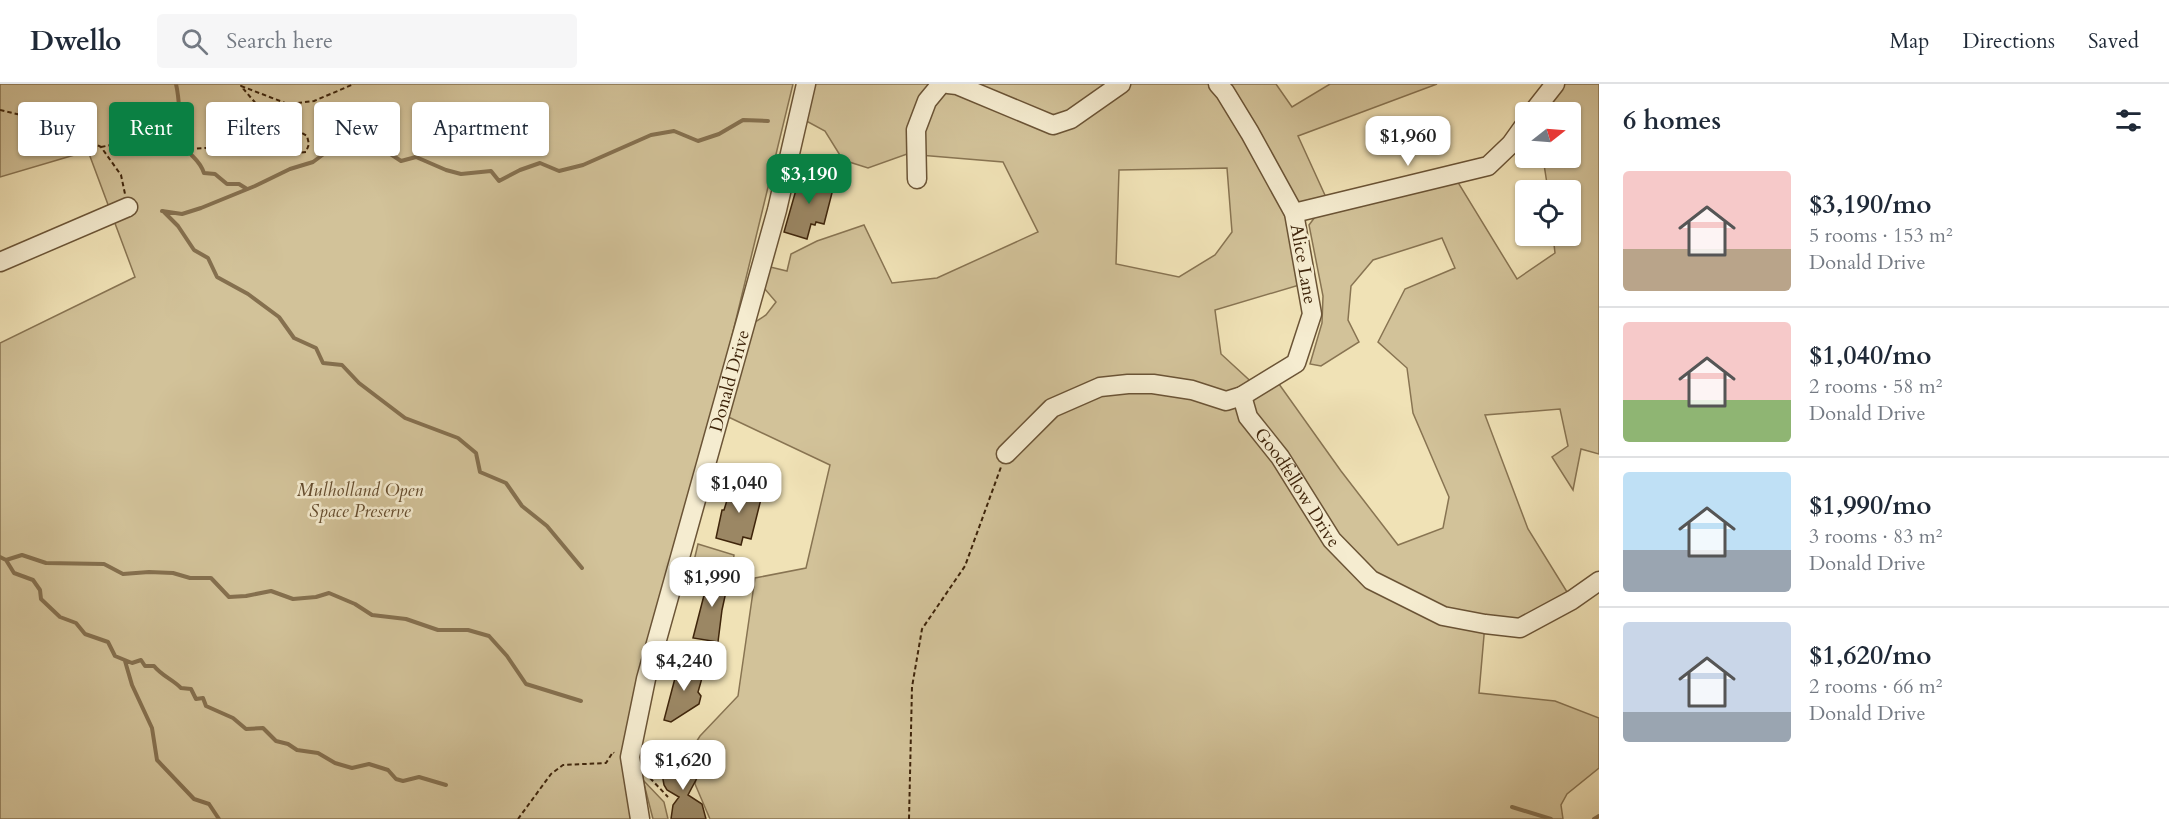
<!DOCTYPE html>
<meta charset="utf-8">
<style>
:root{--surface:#fff;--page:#f6f6f7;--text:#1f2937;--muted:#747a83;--line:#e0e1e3;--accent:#0b8043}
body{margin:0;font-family:Cardo,serif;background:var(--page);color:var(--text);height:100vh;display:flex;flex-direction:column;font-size:22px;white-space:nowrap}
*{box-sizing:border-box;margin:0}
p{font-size:20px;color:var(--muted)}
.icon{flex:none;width:33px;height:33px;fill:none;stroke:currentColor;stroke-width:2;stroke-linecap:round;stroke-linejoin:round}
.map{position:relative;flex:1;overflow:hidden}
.details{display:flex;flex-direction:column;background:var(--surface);width:570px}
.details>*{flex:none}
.hud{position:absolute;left:18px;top:18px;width:570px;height:54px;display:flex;gap:12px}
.needle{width:39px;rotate:73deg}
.fabs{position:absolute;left:1515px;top:18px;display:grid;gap:12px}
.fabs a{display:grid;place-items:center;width:66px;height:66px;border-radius:6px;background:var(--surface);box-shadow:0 2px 4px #0004;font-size:30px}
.price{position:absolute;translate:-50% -51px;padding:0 14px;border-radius:12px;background:#fff;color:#222;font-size:20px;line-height:39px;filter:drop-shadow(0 2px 3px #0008)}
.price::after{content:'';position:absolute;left:50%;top:36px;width:18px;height:14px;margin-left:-9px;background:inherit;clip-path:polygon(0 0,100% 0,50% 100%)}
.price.selected{background:var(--accent);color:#fff}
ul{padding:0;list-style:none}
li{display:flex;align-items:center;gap:18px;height:150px;padding:0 24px}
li+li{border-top:2px solid var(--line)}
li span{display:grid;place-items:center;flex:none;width:168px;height:120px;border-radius:6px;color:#555}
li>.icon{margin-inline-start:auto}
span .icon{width:72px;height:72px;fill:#fffc;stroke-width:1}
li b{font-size:26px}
h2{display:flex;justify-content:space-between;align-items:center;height:72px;padding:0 24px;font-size:26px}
.pill{padding:0 21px;border-radius:6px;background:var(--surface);box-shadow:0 2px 4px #0004;font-size:21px;line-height:54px}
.pill.selected{background:var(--accent);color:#fff}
header{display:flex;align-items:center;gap:36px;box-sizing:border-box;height:84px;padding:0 30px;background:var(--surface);border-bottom:2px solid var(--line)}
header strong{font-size:28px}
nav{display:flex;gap:33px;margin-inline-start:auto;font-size:21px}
.search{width:420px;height:54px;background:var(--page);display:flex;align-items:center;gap:15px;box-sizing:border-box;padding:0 21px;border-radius:6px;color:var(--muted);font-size:22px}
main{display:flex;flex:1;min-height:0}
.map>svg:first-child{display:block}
.green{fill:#d2c299;stroke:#887452;stroke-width:1.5;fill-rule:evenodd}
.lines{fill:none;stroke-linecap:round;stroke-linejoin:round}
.stream{stroke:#85704f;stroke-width:4}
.building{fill:#9b8764;stroke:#3f250b;stroke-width:1.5}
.minor-casing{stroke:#6b5436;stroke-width:21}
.path{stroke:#3f250b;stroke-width:2;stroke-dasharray:4.5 3;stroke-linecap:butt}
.minor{stroke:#f5ecd0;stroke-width:18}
.labels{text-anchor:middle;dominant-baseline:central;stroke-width:5;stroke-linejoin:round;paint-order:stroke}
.street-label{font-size:18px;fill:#3f250b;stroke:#f5ecd0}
.park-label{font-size:18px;font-style:italic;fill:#644c2e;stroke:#f5ecd0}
</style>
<header>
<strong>Dwello</strong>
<div class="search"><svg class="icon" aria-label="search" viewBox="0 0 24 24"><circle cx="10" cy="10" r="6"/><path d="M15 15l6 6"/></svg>Search here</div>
<nav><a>Map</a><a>Directions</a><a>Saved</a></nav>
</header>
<main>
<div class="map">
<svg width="1599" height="735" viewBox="0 0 1599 735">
<rect width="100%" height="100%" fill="#f0e2b6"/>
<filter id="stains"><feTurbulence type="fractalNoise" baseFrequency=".00333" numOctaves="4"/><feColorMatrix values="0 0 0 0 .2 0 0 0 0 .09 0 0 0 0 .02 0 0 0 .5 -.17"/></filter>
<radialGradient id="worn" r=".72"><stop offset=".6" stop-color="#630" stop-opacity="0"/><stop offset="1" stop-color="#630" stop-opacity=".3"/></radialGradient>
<path class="green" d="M0,0H793L630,673L640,735H0V259L135,193L88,67L0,93Z
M806,0H928L927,16L941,0L983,11V0H1276L1292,23L1330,0H1437L1298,52L1329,120L1294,129L1306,199L1215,226L1221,270L1257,303L1274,293L1341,387L1398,461L1443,444L1449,413L1413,329L1407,284L1378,258L1405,205L1455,184L1442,154L1373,176L1351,202L1348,236L1359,258L1321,282L1310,280L1322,239L1323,212L1309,141L1315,133L1456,95L1517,195L1555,169L1553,152H1570V106H1548L1543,74H1570V28H1533L1555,0H1599V370L1581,365L1573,406L1552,373L1568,362L1560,325L1485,331L1528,445L1572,516L1520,544L1485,540L1479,609L1555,617L1599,634V684L1567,710L1561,721L1563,735H710L695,700C698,689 694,682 684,677L700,652L738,612L755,494L806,484L830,381L720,329L744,245L766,231L776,218L758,197L762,181L787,187L791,170L817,157L864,141L892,199L937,194L1038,148L1003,78L907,70L868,84L843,76L825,47L799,33ZM1227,84L1232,148L1215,171L1179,193L1116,180L1119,86Z
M698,460L734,471L732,488L693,481Z
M643,696L664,718L668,735H653Z"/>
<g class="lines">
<path class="stream" d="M176,0C181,21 178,42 185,62C190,73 199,74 204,89L215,90L227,100H239L247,105
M162,127L182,130L201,124L255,102L290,85L313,78L329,66L346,70L386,67L401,77L416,73L446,86L461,90L491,87L499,97L520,86L540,79L559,87L583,81L651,51L674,47L698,57L719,50L743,36L768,37
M163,127L178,142L194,166L208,174L217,193L248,210L279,233L294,254L316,264L323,279L342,281L359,299L405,334L458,354L476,369L480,388L506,399L522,422L547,442L582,484
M0,473L6,476L22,471L46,479L104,480L123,490L149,488L173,489L190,494H211L229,513L246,512L271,507L293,515L316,513L329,509L355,520L372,531L406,535L438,546H468L489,552L507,572L526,600L581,617
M6,476L14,489L33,496L40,506L41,515L60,533L76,539L85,550L108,558L115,572L132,579L141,576L145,582H154C162,592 172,595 181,604L191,605L196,615L203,614L206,622L233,634L246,645L263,644L276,657L288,660L297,666L318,669L335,679L352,684L369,680L388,686L396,695L403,697L419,693L446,701
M125,577L132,601L152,644L157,676L194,715L209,720L219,735
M1512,723L1551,735
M1594,735L1599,732"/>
</g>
<path class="building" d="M802,85L814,88L812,92L831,100L833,105L824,140L816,138L815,141L811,140L807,155L784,148Z
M733,397L763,407L751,455L743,453L741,461L716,454L722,426H724Z
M719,487L725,489L729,494L722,526L718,558L693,554L710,488Z
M679,579L704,587L698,608L701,612L699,620L671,638L664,636Z
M679,676L684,677L694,684L697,694L688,711L702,720L706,735H671L673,721L679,713L667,706L664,701L662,690L668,680Z"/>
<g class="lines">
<g class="minor-casing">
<g id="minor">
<path d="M948,0L957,1L1053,41L1071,35L1121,0"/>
<path d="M1533,28L1555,0"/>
<path d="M917,95L916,46L927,17L941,0"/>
<path d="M1294,129L1488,82L1511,60L1526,39"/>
<path d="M0,178L128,123"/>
<path id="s1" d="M1242,312L1248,333L1280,373L1332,456L1371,496L1443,532L1485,540L1520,544L1572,516L1599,497"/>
<path d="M1006,370L1052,324L1100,303L1128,300H1153L1192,306L1226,317L1242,312L1296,279L1312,230L1294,129L1250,49L1225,8L1218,0"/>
<path id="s2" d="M640,735L630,673L646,595L777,126L806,0"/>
</g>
</g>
<path class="path" d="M0,26L59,40L101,63L121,91L125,110
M101,63L131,57L175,66L205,64L282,71L306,68L309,60L307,52L258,22L241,2L288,20L314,17L354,0
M650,694L668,713
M518,735L551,690L563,681L606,679L613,668L614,669
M909,735L912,603L922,545L965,482L1001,383"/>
<use href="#minor" class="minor"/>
</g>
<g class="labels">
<g class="street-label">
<text transform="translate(1303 180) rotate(80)">Alice Lane</text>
<text stroke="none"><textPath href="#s2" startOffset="452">Donald Drive</textPath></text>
<text stroke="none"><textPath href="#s1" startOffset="108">Goodfellow Drive</textPath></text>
</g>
<g class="park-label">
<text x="360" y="406">Mulholland Open<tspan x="360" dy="21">Space Preserve</tspan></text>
</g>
</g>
<rect width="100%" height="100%" filter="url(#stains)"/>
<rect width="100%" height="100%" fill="url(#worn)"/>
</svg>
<div class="fabs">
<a><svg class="needle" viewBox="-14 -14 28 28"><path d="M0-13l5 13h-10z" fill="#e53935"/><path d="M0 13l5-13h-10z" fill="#747a83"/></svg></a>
<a><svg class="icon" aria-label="locate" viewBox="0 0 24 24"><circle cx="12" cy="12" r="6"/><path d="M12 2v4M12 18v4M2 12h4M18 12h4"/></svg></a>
</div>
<b class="price" style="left:1408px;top:83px">$1,960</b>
<b class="price selected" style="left:809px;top:121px">$3,190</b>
<b class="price" style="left:739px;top:430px">$1,040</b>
<b class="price" style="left:712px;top:524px">$1,990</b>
<b class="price" style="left:684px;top:608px">$4,240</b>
<b class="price" style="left:683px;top:707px">$1,620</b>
<div class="hud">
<a class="pill">Buy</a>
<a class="pill selected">Rent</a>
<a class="pill">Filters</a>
<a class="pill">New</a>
<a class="pill">Apartment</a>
</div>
</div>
<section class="details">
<h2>6 homes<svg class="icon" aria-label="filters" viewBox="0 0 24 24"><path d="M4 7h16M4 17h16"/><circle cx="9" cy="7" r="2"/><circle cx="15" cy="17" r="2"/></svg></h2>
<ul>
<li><span style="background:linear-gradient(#f6c9c9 65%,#b9a48a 0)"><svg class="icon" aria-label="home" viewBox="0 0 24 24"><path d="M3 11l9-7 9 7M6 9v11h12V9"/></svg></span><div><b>$3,190/mo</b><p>5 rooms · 153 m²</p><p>Donald Drive</p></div></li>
<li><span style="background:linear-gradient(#f6c9c9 65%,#8fb573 0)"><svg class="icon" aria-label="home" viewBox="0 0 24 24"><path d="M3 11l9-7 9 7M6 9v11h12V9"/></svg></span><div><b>$1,040/mo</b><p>2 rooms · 58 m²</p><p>Donald Drive</p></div></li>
<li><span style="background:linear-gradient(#bfe0f5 65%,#9aa5b1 0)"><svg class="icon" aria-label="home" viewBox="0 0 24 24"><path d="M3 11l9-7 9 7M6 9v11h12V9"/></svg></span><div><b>$1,990/mo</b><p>3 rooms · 83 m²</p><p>Donald Drive</p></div></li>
<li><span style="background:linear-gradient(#c9d6e8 75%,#9aa5b1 0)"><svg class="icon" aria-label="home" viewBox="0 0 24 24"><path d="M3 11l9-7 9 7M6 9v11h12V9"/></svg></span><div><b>$1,620/mo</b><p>2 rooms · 66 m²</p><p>Donald Drive</p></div></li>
</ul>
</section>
</main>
